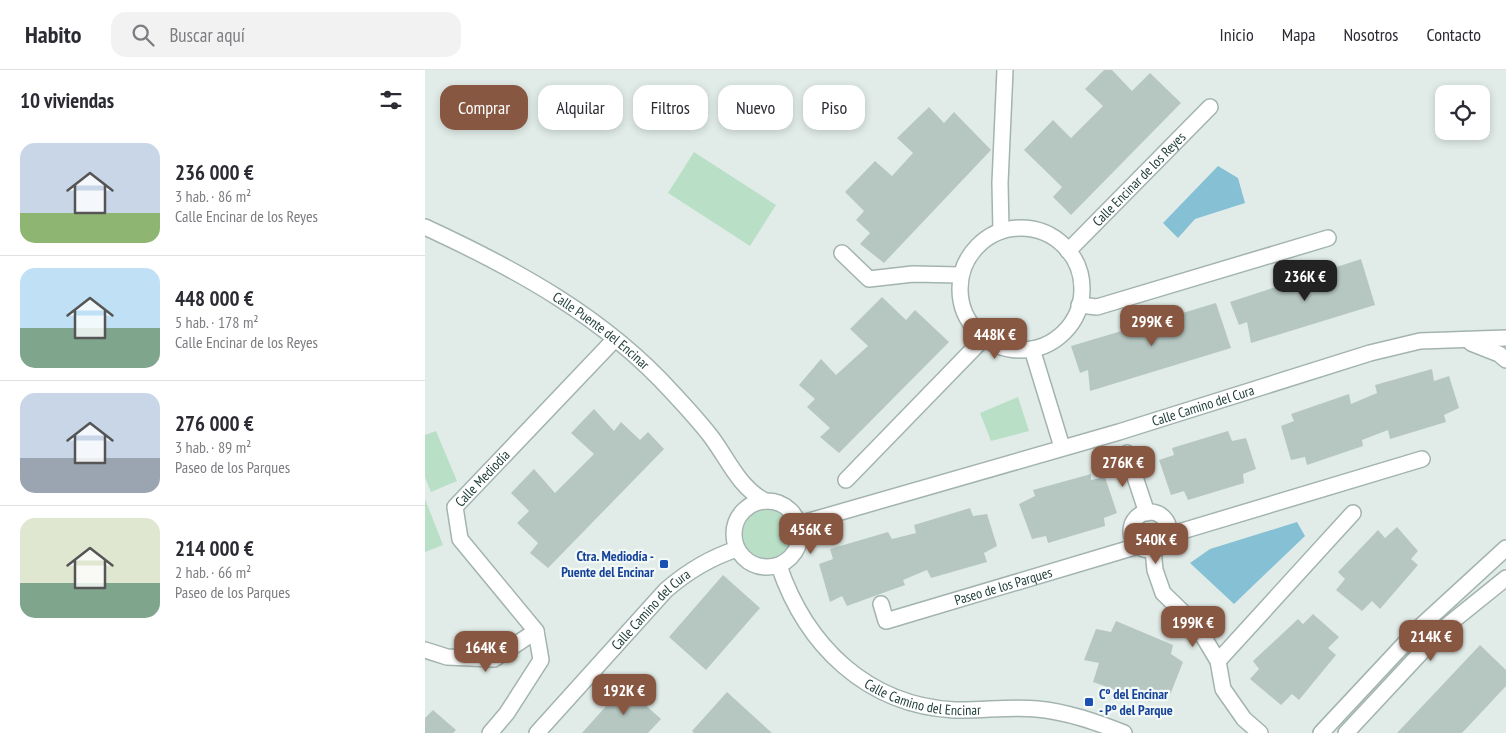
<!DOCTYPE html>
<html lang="es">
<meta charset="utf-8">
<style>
:root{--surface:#fff;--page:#f2f2f3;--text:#2b2b33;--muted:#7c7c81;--line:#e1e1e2;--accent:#885741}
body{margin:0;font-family:"PT Sans Narrow",sans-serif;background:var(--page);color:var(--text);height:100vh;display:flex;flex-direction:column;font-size:19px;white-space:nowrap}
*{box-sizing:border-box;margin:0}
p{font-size:16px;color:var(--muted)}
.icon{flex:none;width:28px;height:28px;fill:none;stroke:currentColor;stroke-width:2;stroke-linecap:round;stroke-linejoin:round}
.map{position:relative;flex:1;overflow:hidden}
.drawer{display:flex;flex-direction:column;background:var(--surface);width:425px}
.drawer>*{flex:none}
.top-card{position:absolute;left:15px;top:15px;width:475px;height:45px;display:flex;gap:10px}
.controls{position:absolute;left:1010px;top:15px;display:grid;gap:10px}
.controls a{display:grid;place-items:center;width:55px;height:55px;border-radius:10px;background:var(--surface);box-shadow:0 2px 8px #0003;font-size:25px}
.price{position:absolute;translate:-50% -42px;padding:0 11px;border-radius:10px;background:var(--accent);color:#fff;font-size:16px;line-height:32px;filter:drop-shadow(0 1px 2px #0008)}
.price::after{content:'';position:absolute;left:50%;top:30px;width:15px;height:11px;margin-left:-8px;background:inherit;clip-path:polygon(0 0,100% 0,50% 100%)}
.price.current{background:#222;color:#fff}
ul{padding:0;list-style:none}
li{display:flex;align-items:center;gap:15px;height:125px;padding:0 20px}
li+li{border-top:1px solid var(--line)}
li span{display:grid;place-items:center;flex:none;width:140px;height:100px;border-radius:15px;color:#555}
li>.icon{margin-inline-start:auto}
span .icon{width:60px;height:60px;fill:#fffc;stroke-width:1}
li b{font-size:21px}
h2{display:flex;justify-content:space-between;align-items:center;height:60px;padding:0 20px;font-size:21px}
.chip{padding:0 18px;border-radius:15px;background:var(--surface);box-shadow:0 2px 8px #0003;font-size:18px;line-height:45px}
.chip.current{background:var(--accent);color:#fff}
header{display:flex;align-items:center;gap:30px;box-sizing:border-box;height:70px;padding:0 25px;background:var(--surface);border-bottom:1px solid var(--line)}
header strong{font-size:24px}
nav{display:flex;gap:28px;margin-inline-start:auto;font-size:18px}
.search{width:350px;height:45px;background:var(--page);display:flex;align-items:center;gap:12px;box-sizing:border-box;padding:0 18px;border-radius:15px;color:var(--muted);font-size:19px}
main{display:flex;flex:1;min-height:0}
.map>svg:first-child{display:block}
.green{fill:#b9dfc7}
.water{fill:#86c0d5}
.building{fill:#b6c7c2}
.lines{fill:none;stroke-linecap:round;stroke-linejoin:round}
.minor-casing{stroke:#a3b4b0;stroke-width:18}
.minor{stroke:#fff;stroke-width:15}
.transit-dot{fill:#1a4fb4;stroke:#f2f9f6;stroke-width:2}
.labels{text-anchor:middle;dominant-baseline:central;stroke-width:4.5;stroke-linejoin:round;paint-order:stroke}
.street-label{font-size:14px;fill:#203e39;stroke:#f2f9f6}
.transit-label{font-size:14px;font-weight:bold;fill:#164399;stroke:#f2f9f6;text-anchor:end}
</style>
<header>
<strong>Habito</strong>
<div class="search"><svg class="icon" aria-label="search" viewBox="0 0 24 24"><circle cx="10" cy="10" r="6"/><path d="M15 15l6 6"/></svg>Buscar aquí</div>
<nav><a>Inicio</a><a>Mapa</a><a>Nosotros</a><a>Contacto</a></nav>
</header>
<main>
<section class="drawer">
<h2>10 viviendas<svg class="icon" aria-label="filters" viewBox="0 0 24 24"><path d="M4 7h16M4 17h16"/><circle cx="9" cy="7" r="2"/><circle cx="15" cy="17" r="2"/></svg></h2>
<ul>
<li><span style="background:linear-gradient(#c9d6e8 70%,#8fb573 0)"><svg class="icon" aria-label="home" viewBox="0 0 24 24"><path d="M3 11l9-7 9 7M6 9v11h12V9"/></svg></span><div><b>236 000 €</b><p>3 hab. · 86 m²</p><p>Calle Encinar de los Reyes</p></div></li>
<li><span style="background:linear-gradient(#bfe0f5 60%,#7fa58c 0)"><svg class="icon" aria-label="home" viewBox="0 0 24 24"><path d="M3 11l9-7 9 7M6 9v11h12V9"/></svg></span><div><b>448 000 €</b><p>5 hab. · 178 m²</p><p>Calle Encinar de los Reyes</p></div></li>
<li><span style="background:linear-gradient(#c9d6e8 65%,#9aa5b1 0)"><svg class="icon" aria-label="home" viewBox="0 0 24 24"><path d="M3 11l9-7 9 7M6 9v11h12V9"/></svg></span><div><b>276 000 €</b><p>3 hab. · 89 m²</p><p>Paseo de los Parques</p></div></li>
<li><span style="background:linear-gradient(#dfe7d0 65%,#7fa58c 0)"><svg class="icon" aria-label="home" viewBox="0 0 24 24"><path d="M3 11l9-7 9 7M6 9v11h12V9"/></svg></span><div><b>214 000 €</b><p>2 hab. · 66 m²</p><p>Paseo de los Parques</p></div></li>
</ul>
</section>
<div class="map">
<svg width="1081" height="663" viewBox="0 0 1081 663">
<rect width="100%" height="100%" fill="#e1ece8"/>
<path class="green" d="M269,82L351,135L325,176L243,123Z
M593,327L604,361L566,371L555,343Z
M11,361L32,411L6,422L0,407V365Z
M0,429L18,475L0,482Z
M318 464a24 24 0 1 1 48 0a24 24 0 1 1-48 0Z"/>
<path class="water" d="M793,96L813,108L820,133L770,149L753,168L738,153Z
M872,452L880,466L809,534L765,493L785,479Z"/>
<path class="building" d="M679,0H687L707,21L725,3L756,33L646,145L628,127L637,117L599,80L628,50L646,68L678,36L660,19Z
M504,37L519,53L529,42L566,80L459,193L435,174L445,163L431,150L439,141L420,122L450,91L467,106L488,83L472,68Z
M936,189L950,235L826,273L822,252L814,255L805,232Z
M457,227L481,250L490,240L524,272L414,383L395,367L405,358L382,337L390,329L374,315L396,289L411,305L443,276L425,259Z
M791,233L806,278L665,321L663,300L655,303L646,276Z
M1007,299L1009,311L1024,306L1034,338L1019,345L1021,352L965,369L963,360L937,370L938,376L882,395L880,387L866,390L856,356L869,351L866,344L924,324L926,334L952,323L950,315Z
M169,339L189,361L196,352L215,370L223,362L239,379L123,498L105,483L113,473L92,453L104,441L86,423L109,399L130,423L169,384L146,363Z
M803,361L807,371L821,368L831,399L818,404L819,413L763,430L759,421L746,425L734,390L749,385L747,378Z
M666,404V410L680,407L692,443L679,448L680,456L623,473L621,466L607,469L594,434L610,426L608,420Z
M545,438L548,446L562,444L572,476L559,483L562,492L506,508L502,500L478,510L480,515L422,536L417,526L405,532L394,494L408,489L405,479L463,462L467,469L491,463L489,455Z
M972,457L993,481L986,489L993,495L955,539L947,531L937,541L911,520L920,509L913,502L953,460L960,468Z
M298,505L335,538L281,600L244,567Z
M888,544L914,567L903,578L911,585L874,630L867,624L856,635L825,609L834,599L828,591L873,549L878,554Z
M691,551L748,575L746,584L758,592L745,625L730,621L725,632L668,612L674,593L659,590L671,559L686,562Z
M1055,575L1081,600V616L1037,663H972Z
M199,616L236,649L223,663H157Z
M302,622L347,663H269L267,661Z
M8,640L31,660L28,663H0V648Z"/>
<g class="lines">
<g class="minor-casing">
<g id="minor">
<path id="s1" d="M0,157C91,199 179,247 247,322C261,337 275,352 287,368C304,391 314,417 340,431"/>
<circle cx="596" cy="219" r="61"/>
<path d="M576,161L575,113L580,0"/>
<path id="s2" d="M643,181L785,37"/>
<path d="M417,183L444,209L488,204L536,205"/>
<path d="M654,235L672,237L903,168"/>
<path d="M1046,273L1074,284L1081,290"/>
<path d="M607,279L637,377"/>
<path d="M702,383L722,443"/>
<path d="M421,410L559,268"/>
<circle cx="342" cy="464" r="33"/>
<circle cx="725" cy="461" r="19"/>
<path id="s3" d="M374,454L694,362L945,283L995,271L1081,268"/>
<path d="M744,465L997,389"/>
<path d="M728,480L730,500L738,523L772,556L793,591L798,619L819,649L835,663"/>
<path id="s4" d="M354,496C381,575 441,635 529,640C557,641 585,636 612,639C643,642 671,652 699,663"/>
<path id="s5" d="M456,534L461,551L713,476"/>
<path d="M0,580L22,587L69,589L111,561"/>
<path d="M793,591L928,443"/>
<path id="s6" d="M65,663L82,643L116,590L111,561L35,469L30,437L190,269"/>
<path id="s7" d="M112,663L241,520C263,501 284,488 312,479"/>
<path d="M896,663L996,556L1081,478"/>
<path d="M921,663L1019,558L1081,508"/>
</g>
</g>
<use href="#minor" class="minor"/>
</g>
<g class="transit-dot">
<rect x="234" y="489" width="10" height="10" rx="2.5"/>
<rect x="659" y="627" width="10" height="10" rx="2.5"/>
</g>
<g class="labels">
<g class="street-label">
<text stroke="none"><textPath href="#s2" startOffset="101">Calle Encinar de los Reyes</textPath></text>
<text stroke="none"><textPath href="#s1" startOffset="205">Calle Puente del Encinar</textPath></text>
<text stroke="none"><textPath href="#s3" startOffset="421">Calle Camino del Cura</textPath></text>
<text stroke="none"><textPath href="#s6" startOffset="310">Calle Mediodía</textPath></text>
<text stroke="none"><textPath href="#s5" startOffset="140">Paseo de los Parques</textPath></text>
<text stroke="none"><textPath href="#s7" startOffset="168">Calle Camino del Cura</textPath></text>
<text stroke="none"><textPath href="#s4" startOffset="208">Calle Camino del Encinar</textPath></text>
</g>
<g class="transit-label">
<text x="229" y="486">Ctra. Mediodía -<tspan x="229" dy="16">Puente del Encinar</tspan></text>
<text x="674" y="624" text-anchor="start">Cº del Encinar<tspan x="674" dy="16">- Pº del Parque</tspan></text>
</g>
</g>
</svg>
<div class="controls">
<a><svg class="icon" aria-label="locate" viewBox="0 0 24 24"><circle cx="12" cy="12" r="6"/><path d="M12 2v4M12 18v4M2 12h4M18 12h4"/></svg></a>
</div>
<b class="price current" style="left:880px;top:232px">236K €</b>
<b class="price" style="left:727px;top:277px">299K €</b>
<b class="price" style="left:570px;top:290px">448K €</b>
<b class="price" style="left:698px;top:418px">276K €</b>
<b class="price" style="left:386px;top:485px">456K €</b>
<b class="price" style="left:731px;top:495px">540K €</b>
<b class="price" style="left:768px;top:578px">199K €</b>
<b class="price" style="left:1006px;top:592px">214K €</b>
<b class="price" style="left:61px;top:603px">164K €</b>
<b class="price" style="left:199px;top:646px">192K €</b>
<div class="top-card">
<a class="chip current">Comprar</a>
<a class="chip">Alquilar</a>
<a class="chip">Filtros</a>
<a class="chip">Nuevo</a>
<a class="chip">Piso</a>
</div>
</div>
</main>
